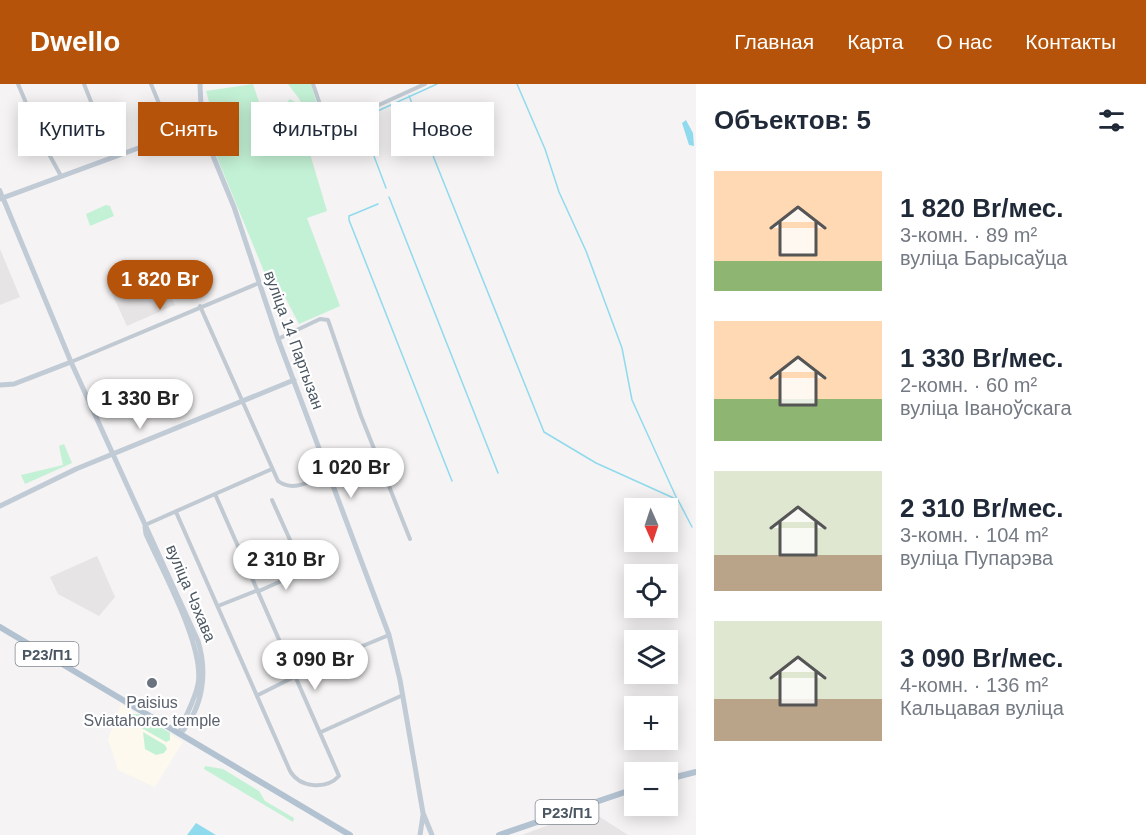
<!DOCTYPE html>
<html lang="ru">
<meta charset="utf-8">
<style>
:root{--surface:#fff;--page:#f6f6f7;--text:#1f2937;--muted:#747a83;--accent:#b45309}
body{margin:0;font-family:Arial,sans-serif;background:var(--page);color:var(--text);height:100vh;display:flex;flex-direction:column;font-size:22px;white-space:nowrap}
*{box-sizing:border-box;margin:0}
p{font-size:20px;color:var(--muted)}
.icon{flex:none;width:33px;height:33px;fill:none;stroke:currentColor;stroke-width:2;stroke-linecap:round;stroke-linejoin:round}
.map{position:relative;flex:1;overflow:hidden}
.panel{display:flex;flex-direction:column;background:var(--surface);width:450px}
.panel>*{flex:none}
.banner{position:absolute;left:18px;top:18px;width:570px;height:54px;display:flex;gap:12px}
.needle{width:39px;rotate:177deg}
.fabs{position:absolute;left:624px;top:414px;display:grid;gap:12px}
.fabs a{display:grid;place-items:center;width:54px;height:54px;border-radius:0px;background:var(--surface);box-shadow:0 3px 15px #0003;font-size:30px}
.price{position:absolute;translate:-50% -51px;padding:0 14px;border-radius:21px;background:#fff;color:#222;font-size:20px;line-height:39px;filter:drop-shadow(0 2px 3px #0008)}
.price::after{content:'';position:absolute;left:50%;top:36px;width:18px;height:14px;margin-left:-9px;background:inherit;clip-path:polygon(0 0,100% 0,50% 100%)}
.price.on{background:var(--accent);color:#fff}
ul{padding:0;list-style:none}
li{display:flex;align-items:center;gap:18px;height:150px;padding:0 18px}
li span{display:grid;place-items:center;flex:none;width:168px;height:120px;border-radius:0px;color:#555}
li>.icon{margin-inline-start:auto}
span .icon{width:72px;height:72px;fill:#fffc;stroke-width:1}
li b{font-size:26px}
h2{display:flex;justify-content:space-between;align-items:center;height:72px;padding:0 18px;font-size:26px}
.tag{padding:0 21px;border-radius:0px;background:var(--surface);box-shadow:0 3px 15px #0003;font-size:21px;line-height:54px}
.tag.on{background:var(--accent);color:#fff}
header{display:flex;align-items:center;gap:36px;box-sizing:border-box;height:84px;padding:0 30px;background:var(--accent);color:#fff}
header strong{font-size:28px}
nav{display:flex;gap:33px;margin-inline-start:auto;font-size:21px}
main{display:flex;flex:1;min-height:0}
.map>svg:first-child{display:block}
.commercial{fill:#fdf9ef}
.education{fill:#e6e4e5}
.green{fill:#c3f1d5}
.water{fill:#90daee}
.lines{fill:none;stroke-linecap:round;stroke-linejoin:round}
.stream{stroke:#90daee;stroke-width:1.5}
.street{stroke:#c1cad2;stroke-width:4}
.secondary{stroke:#c1cbd6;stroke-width:5}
.primary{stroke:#b3c2d1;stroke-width:6}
.worship-dot{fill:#6b7280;stroke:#fff;stroke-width:2}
.labels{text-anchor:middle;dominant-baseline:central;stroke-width:4.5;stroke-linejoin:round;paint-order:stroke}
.shield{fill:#fff;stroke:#808990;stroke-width:1.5}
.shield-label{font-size:15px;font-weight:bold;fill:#4a5661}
.street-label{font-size:16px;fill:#4a5661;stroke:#fff}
.worship-label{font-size:16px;fill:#5b616d;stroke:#fff}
</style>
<header>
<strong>Dwello</strong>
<nav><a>Главная</a><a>Карта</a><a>О нас</a><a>Контакты</a></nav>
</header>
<main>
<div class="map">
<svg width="696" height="751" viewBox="0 0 696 751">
<rect width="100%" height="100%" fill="#f5f3f3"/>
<path class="commercial" d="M121,620L183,658L155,703L118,686L108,655Z"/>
<path class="education" d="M0,165L20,213L0,221Z
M155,178L175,221L127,242L107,199Z
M97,472L115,513L99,532L58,510L50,493Z
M589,726L628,751H522Z"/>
<path class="green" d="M253,0L269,49L291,42L285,21L290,15L295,18L296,26L302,27L300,16L288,0H311L316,17L303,46L327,127L307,134L340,222L299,240L281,205L273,207L270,202L205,44L203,19L209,18L206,7Z
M106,121L110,122L114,132L90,142L86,130Z
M64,360L72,379L25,400L21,391L63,381L59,362Z
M133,630H139L170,649V656L166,658L131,638L130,633Z
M143,648L165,661L167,665L164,669L156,671L145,665Z
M205,682L223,685L259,707L265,717L294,734L293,738L204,685Z"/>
<path class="water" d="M686,36L693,49L694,62L689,61L682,39Z
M196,739L216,751H187Z"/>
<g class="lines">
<path class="stream" d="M517,0L545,65L559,108L586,167L622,264L632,316L677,415
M409,12L544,348L596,379L678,416L692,443
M386,104L360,35L437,0
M389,113L498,389
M378,120L349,132V136L452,397"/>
<path class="street" d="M18,0L44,61L61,92
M84,0L113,73
M151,0L172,51
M313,0L328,44L425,0
M0,106L3,114
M200,222L278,397C294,409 312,396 329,390
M278,255L320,235L328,236L361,332L410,455
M71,278L259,199
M176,428L290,687C300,704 326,706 339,692L215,410L272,385
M145,441L215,410
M259,507L304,487L272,416
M218,522L258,506
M258,611L294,593L295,590L389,551
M321,648L403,611"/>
<path class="secondary" d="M200,0L202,45L234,123L278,255L389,551L400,596L423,729L432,751
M3,114L71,278L198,557C208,589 203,624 180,650
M0,115L201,41
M0,301L14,300L71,278
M0,422L76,385L294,296
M145,443L146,450C162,486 205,563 198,600C195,617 185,631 180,648
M420,751L423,731"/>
<path class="primary" d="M0,543L350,751
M668,695L696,688
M499,751L634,705"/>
</g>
<circle class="worship-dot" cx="152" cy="599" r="6"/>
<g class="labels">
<g class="shield">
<rect x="15.5" y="558" width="63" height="24" rx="4.5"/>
<rect x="535.5" y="716" width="63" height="24" rx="4.5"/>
</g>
<g class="shield-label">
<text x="47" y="570">Р23/П1</text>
<text x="567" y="728">Р23/П1</text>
</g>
<g class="street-label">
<text transform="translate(294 256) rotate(70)">вуліца 14 Партызан</text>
<text transform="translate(191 509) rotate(67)">вуліца Чэхава</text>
</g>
<g class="worship-label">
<text x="152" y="618">Paisius<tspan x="152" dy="18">Sviatahorac temple</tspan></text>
</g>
</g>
</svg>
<div class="fabs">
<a><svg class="needle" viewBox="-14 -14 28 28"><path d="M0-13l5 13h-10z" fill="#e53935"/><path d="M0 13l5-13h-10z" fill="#747a83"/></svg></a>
<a><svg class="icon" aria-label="locate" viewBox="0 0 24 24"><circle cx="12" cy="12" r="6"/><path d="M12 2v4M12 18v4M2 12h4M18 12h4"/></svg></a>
<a><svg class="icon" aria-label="layers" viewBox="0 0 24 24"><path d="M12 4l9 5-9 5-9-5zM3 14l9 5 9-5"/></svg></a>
<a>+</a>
<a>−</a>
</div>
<b class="price on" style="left:160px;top:227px">1 820 Br</b>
<b class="price" style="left:140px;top:346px">1 330 Br</b>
<b class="price" style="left:351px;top:415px">1 020 Br</b>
<b class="price" style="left:286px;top:507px">2 310 Br</b>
<b class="price" style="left:315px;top:607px">3 090 Br</b>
<div class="banner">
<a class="tag">Купить</a>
<a class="tag on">Снять</a>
<a class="tag">Фильтры</a>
<a class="tag">Новое</a>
</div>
</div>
<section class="panel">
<h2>Объектов: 5<svg class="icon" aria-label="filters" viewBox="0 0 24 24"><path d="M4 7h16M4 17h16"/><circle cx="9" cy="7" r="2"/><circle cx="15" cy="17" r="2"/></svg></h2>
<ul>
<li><span style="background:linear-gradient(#ffd9b3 75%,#8fb573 0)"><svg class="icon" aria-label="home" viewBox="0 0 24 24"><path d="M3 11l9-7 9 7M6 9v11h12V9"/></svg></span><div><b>1 820 Br/мес.</b><p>3-комн. · 89 m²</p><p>вуліца Барысаўца</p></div></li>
<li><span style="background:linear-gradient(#ffd9b3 65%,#8fb573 0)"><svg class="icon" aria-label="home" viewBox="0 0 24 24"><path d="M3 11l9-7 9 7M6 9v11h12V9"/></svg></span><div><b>1 330 Br/мес.</b><p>2-комн. · 60 m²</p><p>вуліца Іваноўскага</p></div></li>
<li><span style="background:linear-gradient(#dfe7d0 70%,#b9a48a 0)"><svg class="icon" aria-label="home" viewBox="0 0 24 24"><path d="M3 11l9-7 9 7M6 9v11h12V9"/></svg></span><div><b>2 310 Br/мес.</b><p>3-комн. · 104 m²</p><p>вуліца Пупарэва</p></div></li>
<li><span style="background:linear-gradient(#dfe7d0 65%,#b9a48a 0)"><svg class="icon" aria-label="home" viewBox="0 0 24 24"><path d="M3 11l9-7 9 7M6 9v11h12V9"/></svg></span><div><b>3 090 Br/мес.</b><p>4-комн. · 136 m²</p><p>Кальцавая вуліца</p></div></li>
</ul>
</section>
</main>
